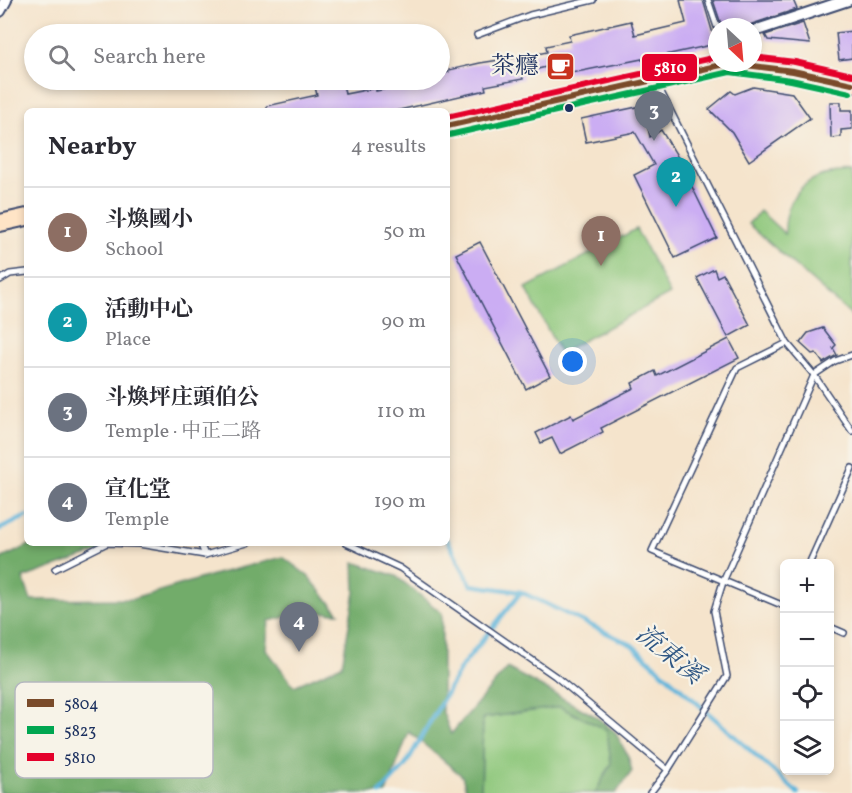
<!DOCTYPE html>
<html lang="en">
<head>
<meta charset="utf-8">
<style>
	body { margin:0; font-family:Vollkorn,"Noto Serif TC",serif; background:#f2f2f3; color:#2b2b33 }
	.controls { position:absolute; right:18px; bottom:18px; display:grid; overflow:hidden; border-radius:9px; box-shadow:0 3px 9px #0003 }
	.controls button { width:54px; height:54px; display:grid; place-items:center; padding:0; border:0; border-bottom:2px solid #e1e1e2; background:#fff; color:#2b2b33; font:30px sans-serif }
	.compass { position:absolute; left:708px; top:18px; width:54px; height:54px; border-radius:50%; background:#fff; box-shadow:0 3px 9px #0003; rotate:154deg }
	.you { position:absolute; left:573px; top:362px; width:21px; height:21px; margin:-15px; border:4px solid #fff; border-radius:50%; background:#1a73e8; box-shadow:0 0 0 9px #1a73e833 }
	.badge { display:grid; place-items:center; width:39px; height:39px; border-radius:50%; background:#db2777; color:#fff; font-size:20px; font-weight:700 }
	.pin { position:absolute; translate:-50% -50px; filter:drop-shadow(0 2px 3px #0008) }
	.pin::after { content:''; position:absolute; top:32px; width:21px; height:18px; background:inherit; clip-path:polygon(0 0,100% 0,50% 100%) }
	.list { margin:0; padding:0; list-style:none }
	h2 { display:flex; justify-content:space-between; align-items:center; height:78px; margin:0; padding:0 24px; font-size:26px }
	h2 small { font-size:20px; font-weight:400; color:#7c7c81 }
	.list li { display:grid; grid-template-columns:39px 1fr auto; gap:18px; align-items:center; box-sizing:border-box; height:90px; padding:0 24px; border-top:2px solid #e1e1e2 }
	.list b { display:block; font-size:22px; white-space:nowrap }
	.list p { margin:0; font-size:20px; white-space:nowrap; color:#7c7c81 }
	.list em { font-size:20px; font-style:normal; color:#7c7c81 }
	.icon { flex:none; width:33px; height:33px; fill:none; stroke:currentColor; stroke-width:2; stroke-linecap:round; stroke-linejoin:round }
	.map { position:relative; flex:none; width:852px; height:793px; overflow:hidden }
	.search { position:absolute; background:#fff; box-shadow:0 3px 9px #0003; left:24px; top:24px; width:426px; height:66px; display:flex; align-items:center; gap:15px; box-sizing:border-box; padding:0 21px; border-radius:33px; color:#7c7c81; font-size:22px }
	.panel { position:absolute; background:#fff; box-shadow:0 3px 9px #0003; left:24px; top:108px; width:426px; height:438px; border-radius:9px }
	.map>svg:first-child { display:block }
	.green { fill:#8ec77b; stroke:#547b6c; stroke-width:1.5 }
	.forest { fill:#72ac6b; stroke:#466e64; stroke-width:1.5 }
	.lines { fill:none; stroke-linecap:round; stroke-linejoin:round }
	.stream { stroke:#5eb5db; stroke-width:4.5 }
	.building { fill:#cbadf3 }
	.lane-casing { stroke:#3c4a6e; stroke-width:8 }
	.street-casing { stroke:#3c4a6e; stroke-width:14 }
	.secondary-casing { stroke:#3c4a6e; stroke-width:20 }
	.lane { stroke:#fff; stroke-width:5 }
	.street { stroke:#fff; stroke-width:10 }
	.secondary { stroke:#ffe4c6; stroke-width:16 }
	.bus-1-casing { stroke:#f7f3e8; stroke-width:10 }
	.bus-2-casing { stroke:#f7f3e8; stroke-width:10 }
	.bus-3-casing { stroke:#f7f3e8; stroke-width:10 }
	.bus-1 { stroke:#7a4b2a; stroke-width:6 }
	.bus-2 { stroke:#00a651; stroke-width:6 }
	.bus-3 { stroke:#e4002b; stroke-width:6 }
	.bus-dot { fill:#1b2f5e; stroke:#f7f3e8; stroke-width:2 }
	.labels { text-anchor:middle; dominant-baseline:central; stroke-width:4.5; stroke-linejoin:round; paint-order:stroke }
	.poi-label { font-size:24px; fill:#1b2f5e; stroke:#f7f3e8; text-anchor:end }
	.water-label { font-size:26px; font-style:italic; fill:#2f5784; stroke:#f7f3e8 }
	.key { fill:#f7f3e8; stroke:#b5b8bf; stroke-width:1.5 }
	.key-label { font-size:16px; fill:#1b2f5e }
	.line-badge { stroke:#f7f3e8; stroke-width:2 }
	.badge-label { font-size:16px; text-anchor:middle; font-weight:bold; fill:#fff }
</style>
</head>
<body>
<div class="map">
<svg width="852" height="793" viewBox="0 0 852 793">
	<rect width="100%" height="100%" fill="#f7f3e8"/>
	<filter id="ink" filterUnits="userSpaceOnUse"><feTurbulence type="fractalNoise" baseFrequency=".0167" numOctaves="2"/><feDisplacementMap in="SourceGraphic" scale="12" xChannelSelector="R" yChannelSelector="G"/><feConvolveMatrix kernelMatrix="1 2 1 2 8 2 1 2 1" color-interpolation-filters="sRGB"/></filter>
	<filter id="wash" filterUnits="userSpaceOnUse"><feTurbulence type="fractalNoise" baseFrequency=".008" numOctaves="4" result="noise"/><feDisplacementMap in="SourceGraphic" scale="24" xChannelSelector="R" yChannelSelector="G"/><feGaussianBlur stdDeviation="1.35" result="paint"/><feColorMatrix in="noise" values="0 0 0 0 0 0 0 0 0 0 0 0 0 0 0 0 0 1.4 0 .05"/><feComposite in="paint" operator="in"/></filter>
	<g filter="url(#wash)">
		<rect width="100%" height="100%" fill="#f5e4cc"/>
		<!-- green -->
		<g class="green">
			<path d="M 852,172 L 852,316 L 748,224 L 760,211 L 785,234 C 784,212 793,189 814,179 C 825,173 840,173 852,172 Z"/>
			<path d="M 636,229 L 670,294 L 560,353 L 526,288 Z"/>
			<path d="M 560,707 L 607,730 L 611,764 L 595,793 L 482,793 L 481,792 L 483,718 Z"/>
		</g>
		<!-- forest -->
		<path class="forest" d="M 34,543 L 122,543 L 23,578 L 31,600 L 133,599 L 216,574 L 283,557 L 308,576 L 339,613 L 305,612 L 269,621 L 266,649 L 294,686 L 342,665 L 355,592 L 354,562 L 396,576 L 442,613 L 442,710 L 451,734 L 507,668 L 595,716 L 615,732 L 628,756 L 632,771 L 616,793 L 595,793 L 611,764 L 607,730 L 560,707 L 483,718 L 481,792 L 482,793 L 467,793 L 462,776 L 409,732 L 386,793 L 0,793 L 0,559 Z"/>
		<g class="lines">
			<!-- stream -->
			<g class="stream">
				<path d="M 0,529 L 27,516"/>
				<path d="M 447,539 L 471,585 L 521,592 L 632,645 L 798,793"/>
				<path d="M 380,793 L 405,766 L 462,666 L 521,592"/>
			</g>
		</g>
		<g id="blocks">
			<!-- building -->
			<g class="building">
				<path d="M 680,0 L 703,0 L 716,44 L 642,60 L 642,59 L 577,72 L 576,71 L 552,76 L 550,66 L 522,73 L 523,79 L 485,86 L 486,90 L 395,111 L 267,111 L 267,106 L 317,95 L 315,87 L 328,85 L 329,87 L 343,84 L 345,94 L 376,88 L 376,91 L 421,82 L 421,80 L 440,80 L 440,75 L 449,72 L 449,70 L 480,63 L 519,57 L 519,58 L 547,52 L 546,46 L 570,41 L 569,35 L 631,21 L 635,35 L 686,23 Z"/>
				<path d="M 713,0 L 793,0 L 797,9 L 752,24 L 747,27 L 722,27 Z"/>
				<path d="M 803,23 L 810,44 L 768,40 L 765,35 Z"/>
				<path d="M 852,31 L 852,58 L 839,60 L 836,33 Z"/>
				<path d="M 753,87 L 792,93 L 810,118 L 749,161 L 732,132 L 709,109 L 731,91 L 735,94 Z"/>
				<path d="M 830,102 L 841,102 L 841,110 L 852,110 L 852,129 L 841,130 L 841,137 L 831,138 Z"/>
				<path d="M 637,107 L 639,116 L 645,114 L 650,137 L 661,130 L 676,154 L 717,238 L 675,258 L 634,175 L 654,165 L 635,132 L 586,142 L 581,119 Z"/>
				<path d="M 480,242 L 550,376 L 526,389 L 456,254 Z"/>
				<path d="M 714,269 L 717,277 L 723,274 L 750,325 L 728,337 L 697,278 Z"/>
				<path d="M 823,328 L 836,345 L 833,348 L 837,355 L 823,363 L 816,353 L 812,354 L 800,343 L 808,333 Z"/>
				<path d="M 729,339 L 739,358 L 601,428 L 603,432 L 560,454 L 552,438 L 541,443 L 536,433 L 571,415 L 573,419 L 634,388 L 632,383 L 655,371 L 657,376 Z"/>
			</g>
		</g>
	</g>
	<g filter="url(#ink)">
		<use href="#blocks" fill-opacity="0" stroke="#3c4a6e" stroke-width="1.5"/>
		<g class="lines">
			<defs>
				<g id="lane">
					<path d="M 708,0 L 717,27"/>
					<path d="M 477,35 L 530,15 L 593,0"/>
					<path d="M 656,82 L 787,343 L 814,375 L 852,431"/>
					<path d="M 0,280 L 10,274 L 27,272"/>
					<path d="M 200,543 L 205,555"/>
					<path d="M 346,543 L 400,568 L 555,676 L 668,770"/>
					<path d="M 809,564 L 852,468"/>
					<path d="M 55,569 L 107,543 L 139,544 L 205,555 L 247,543"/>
					<path d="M 784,606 L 652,551 L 737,368 L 787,343"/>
					<path d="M 830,627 L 844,633"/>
					<path d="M 650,793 L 668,770 L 727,676 L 714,611 L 723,582 L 814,375 L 835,361 L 852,355"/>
				</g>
				<g id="street">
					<path d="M 0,11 L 6,0"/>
					<path d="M 753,32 L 754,31 L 848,0"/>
				</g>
				<g id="secondary">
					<path d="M 447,126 L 730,63 L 793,71 L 852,84"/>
					<path d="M 0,223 L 27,217"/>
				</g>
			</defs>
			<!-- lane casing -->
			<use href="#lane" class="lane-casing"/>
			<!-- street casing -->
			<use href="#street" class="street-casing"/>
			<!-- secondary casing -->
			<use href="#secondary" class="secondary-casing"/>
			<!-- lane -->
			<use href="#lane" class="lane"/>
			<!-- street -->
			<use href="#street" class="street"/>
			<!-- secondary -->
			<use href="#secondary" class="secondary"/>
			<defs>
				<path id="bus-1" d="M 447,126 L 730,63 L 793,71 L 852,84"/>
				<path id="bus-2" d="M 449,135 L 730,72 L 791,80 L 850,93"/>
				<g id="bus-3">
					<path d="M 753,57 L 795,62 L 852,75"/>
					<path d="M 447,117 L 717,57"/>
				</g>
			</defs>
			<!-- bus-1 casing -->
			<use href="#bus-1" class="bus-1-casing"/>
			<!-- bus-2 casing -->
			<use href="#bus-2" class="bus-2-casing"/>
			<!-- bus-3 casing -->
			<use href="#bus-3" class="bus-3-casing"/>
			<!-- bus-1 -->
			<use href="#bus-1" class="bus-1"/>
			<!-- bus-2 -->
			<use href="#bus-2" class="bus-2"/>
			<!-- bus-3 -->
			<use href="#bus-3" class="bus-3"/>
		</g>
	</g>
	<!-- icons -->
	<defs>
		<symbol id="cafe-square" viewBox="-11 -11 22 22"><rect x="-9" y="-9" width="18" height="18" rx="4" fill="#c8321e" stroke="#f7f3e8"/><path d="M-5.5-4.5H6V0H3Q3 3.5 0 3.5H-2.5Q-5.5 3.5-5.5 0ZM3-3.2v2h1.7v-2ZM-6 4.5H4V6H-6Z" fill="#fff"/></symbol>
	</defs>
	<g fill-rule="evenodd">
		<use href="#cafe-square" x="544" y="50" width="33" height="33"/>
	</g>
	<!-- markers -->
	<circle class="bus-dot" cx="569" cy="108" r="5"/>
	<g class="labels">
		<!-- poi labels -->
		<g class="poi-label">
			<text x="539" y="67">茶癮</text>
		</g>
		<!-- water labels -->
		<g class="water-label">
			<text transform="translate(669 655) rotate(39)">流東溪</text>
		</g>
	</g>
	<!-- legend -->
	<rect x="15" y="682" width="198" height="96" rx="9" class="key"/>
	<rect x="27" y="699" width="27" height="8" fill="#7a4b2a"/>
	<rect x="27" y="726" width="27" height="8" fill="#00a651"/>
	<rect x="27" y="753" width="27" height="8" fill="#e4002b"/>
	<g class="key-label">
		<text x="64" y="709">5804</text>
		<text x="64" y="736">5823</text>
		<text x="64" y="763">5810</text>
	</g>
	<rect class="line-badge" x="641" y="53" width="57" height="29" rx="6" fill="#e4002b"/>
	<g class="badge-label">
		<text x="670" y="73">5810</text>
	</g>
</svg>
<div class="controls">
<button>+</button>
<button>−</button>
<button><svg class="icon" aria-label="locate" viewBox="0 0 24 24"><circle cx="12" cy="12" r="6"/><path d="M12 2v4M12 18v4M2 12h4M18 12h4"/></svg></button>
<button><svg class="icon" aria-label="layers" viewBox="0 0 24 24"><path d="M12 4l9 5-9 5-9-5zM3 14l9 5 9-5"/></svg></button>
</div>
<svg class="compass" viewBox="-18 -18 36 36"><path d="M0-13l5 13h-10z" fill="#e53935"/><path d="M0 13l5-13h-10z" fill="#7c7c81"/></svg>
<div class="you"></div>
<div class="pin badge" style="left:601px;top:266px;background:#8d6e63">1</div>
<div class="pin badge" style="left:676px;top:207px;background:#0f9aa8">2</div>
<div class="pin badge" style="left:654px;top:141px;background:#6b7280">3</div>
<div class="pin badge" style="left:299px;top:652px;background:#6b7280">4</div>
<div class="search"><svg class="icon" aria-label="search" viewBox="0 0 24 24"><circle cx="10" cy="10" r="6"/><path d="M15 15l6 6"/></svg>Search here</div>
<section class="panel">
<h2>Nearby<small>4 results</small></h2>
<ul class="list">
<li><span class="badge" style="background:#8d6e63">1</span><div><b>斗煥國小</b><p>School</p></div><em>50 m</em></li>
<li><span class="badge" style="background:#0f9aa8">2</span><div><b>活動中心</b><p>Place</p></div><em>90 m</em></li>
<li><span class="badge" style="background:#6b7280">3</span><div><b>斗煥坪庄頭伯公</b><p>Temple · 中正二路</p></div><em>110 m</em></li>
<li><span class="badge" style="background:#6b7280">4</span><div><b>宣化堂</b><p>Temple</p></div><em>190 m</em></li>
</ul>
</section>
</div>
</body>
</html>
